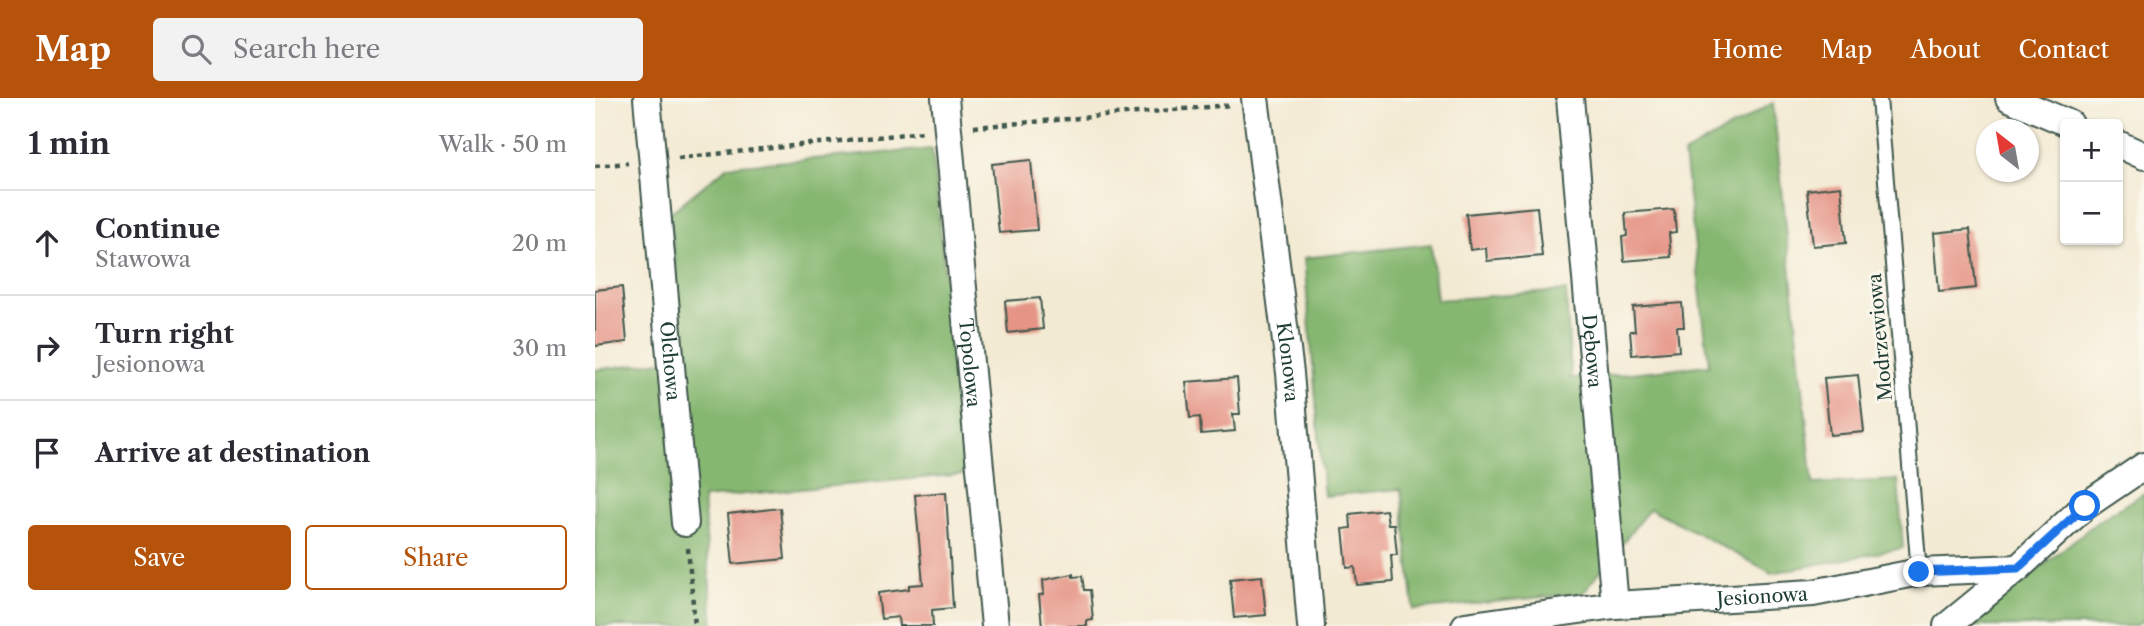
<!DOCTYPE html>
<html lang="en">
<head>
<meta charset="utf-8">
<style>
	body { margin:0; font-family:"Libre Caslon Text",serif; background:#f2f2f3; color:#2b2b33 }
	.controls { position:absolute; right:21px; top:21px; display:grid; overflow:hidden; border-radius:7px; box-shadow:0 2px 5px #0004 }
	.controls button { width:63px; height:63px; display:grid; place-items:center; padding:0; border:0; border-bottom:2px solid #e1e1e2; background:#fff; color:#2b2b33; font:35px sans-serif }
	.compass { position:absolute; left:1381px; top:21px; width:63px; height:63px; border-radius:50%; background:#fff; box-shadow:0 2px 5px #0004; rotate:329deg }
	.stop { position:absolute; width:21px; height:21px; margin:-16px; border:5px solid #1a73e8; border-radius:50%; background:#fff }
	.stop.end { background:#1a73e8; border-color:#fff; box-shadow:0 2px 7px #0008 }
	.list { margin:0; padding:0; list-style:none }
	h2 { display:flex; justify-content:space-between; align-items:center; height:91px; margin:0; padding:0 28px; font-size:30px }
	h2 small { font-size:23px; font-weight:400; color:#7c7c81 }
	.list li { display:grid; grid-template-columns:46px 1fr auto; gap:21px; align-items:center; box-sizing:border-box; height:105px; padding:0 28px; border-top:2px solid #e1e1e2 }
	.list b { display:block; font-size:26px; white-space:nowrap }
	.list p { margin:0; font-size:23px; white-space:nowrap; color:#7c7c81 }
	.list em { font-size:23px; font-style:normal; color:#7c7c81 }
	.actions { display:flex; gap:14px; padding:21px 28px }
	.actions a { flex:1; padding:16px 0; border:2px solid #b45309; border-radius:7px; text-align:center; font-size:24px; color:#b45309 }
	.actions .main { background:#b45309; color:#fff }
	.icon { flex:none; width:38px; height:38px; fill:none; stroke:currentColor; stroke-width:2; stroke-linecap:round; stroke-linejoin:round }
	.map { position:relative; flex:none; width:1549px; height:528px; overflow:hidden }
	header { display:flex; align-items:center; gap:42px; box-sizing:border-box; height:98px; padding:0 35px; background:#b45309; color:#fff }
	header strong { font-size:33px }
	nav { display:flex; gap:38px; margin-inline-start:auto; font-size:24px }
	.search { width:490px; height:63px; background:#f2f2f3; display:flex; align-items:center; gap:18px; box-sizing:border-box; padding:0 24px; border-radius:7px; color:#7c7c81; font-size:26px }
	main { display:flex }
	aside { flex:1; background:#fff }
	.map>svg:first-child { display:block }
	.forest { fill:#86b771; stroke:#527a52; stroke-width:2 }
	.building { fill:#e59486 }
	.lines { fill:none; stroke-linecap:round; stroke-linejoin:round }
	.lane-casing { stroke:#3f574c; stroke-width:18 }
	.street-casing { stroke:#3f574c; stroke-width:30 }
	.path { stroke:#3f574c; stroke-width:4.5; stroke-dasharray:5 5; stroke-linecap:butt }
	.lane { stroke:#fff; stroke-width:14 }
	.street { stroke:#fff; stroke-width:26 }
	.route { stroke:#1a73e8; stroke-width:9 }
	.labels { text-anchor:middle; dominant-baseline:central; stroke-width:6; stroke-linejoin:round; paint-order:stroke }
	.street-label { font-size:19px; fill:#1f3d34; stroke:#fbf7ec }
</style>
</head>
<body>
<header>
<strong>Map</strong>
<div class="search"><svg class="icon" aria-label="search" viewBox="0 0 24 24"><circle cx="10" cy="10" r="6"/><path d="M15 15l6 6"/></svg>Search here</div>
<nav><a>Home</a><a>Map</a><a>About</a><a>Contact</a></nav>
</header>
<main>
<aside>
<h2>1 min<small>Walk · 50 m</small></h2>
<ul class="list">
<li><svg class="icon" aria-label="ahead" viewBox="0 0 24 24"><path d="M12 20V5M6 11l6-6 6 6"/></svg><div><b>Continue</b><p>Stawowa</p></div><em>20 m</em></li>
<li><svg class="icon" aria-label="right" viewBox="0 0 24 24"><path d="M7 20v-9h11M14 6l5 5-5 5"/></svg><div><b>Turn right</b><p>Jesionowa</p></div><em>30 m</em></li>
<li><svg class="icon" aria-label="arrive" viewBox="0 0 24 24"><path d="M6 21V4h12l-3 4 3 4H6"/></svg><div><b>Arrive at destination</b></div></li>
</ul>
<div class="actions"><a class="main">Save</a><a>Share</a></div>
</aside>
<div class="map">
<svg width="1549" height="528" viewBox="0 0 1549 528">
	<rect width="100%" height="100%" fill="#fbf7ec"/>
	<filter id="ink" filterUnits="userSpaceOnUse"><feTurbulence type="fractalNoise" baseFrequency=".0143" numOctaves="2"/><feDisplacementMap in="SourceGraphic" scale="14" xChannelSelector="R" yChannelSelector="G"/><feConvolveMatrix kernelMatrix="1 2 1 2 8 2 1 2 1" color-interpolation-filters="sRGB"/></filter>
	<filter id="wash" filterUnits="userSpaceOnUse"><feTurbulence type="fractalNoise" baseFrequency=".00686" numOctaves="4" result="noise"/><feDisplacementMap in="SourceGraphic" scale="28" xChannelSelector="R" yChannelSelector="G"/><feGaussianBlur stdDeviation="1.57" result="paint"/><feColorMatrix in="noise" values="0 0 0 0 0 0 0 0 0 0 0 0 0 0 0 0 0 1.4 0 .05"/><feComposite in="paint" operator="in"/></filter>
	<g filter="url(#wash)">
		<rect width="100%" height="100%" fill="#f3ead3"/>
		<!-- forest -->
		<g class="forest">
			<path d="M 1178,5 L 1218,386 L 1303,382 L 1308,450 L 1177,475 L 1055,410 L 988,495 L 819,512 L 806,391 L 729,398 L 709,160 L 836,146 L 842,202 L 971,193 L 976,281 L 1114,267 L 1089,56 Z"/>
			<path d="M 337,51 L 370,376 L 108,400 L 118,528 L 0,528 L 0,272 L 90,260 L 75,115 L 133,68 Z"/>
			<path d="M 1549,395 L 1549,523 L 1539,528 L 1372,528 L 1502,424 Z"/>
		</g>
		<g id="blocks">
			<!-- building -->
			<g class="building">
				<path d="M 436,62 L 442,132 L 404,135 L 397,66 Z"/>
				<path d="M 1246,88 L 1251,145 L 1218,148 L 1212,92 Z"/>
				<path d="M 942,109 L 947,158 L 892,163 L 891,150 L 875,152 L 871,116 Z"/>
				<path d="M 1079,111 L 1081,134 L 1074,135 L 1076,159 L 1029,163 L 1027,139 L 1032,138 L 1030,115 Z"/>
				<path d="M 1375,131 L 1381,190 L 1344,194 L 1339,135 Z"/>
				<path d="M 27,189 L 32,244 L 0,248 L 0,192 Z"/>
				<path d="M 445,200 L 448,231 L 413,235 L 410,203 Z"/>
				<path d="M 1087,205 L 1089,229 L 1082,229 L 1084,253 L 1037,257 L 1035,233 L 1040,233 L 1038,209 Z"/>
				<path d="M 1263,277 L 1269,334 L 1235,337 L 1229,280 Z"/>
				<path d="M 642,280 L 645,316 L 638,316 L 640,333 L 606,336 L 605,319 L 595,320 L 591,284 Z"/>
				<path d="M 351,394 L 358,510 L 337,512 L 338,528 L 304,528 L 303,519 L 286,521 L 283,495 L 314,491 L 314,487 L 328,486 L 320,397 Z"/>
				<path d="M 185,410 L 190,461 L 138,466 L 133,416 Z"/>
				<path d="M 791,412 L 793,426 L 799,426 L 802,457 L 796,457 L 798,484 L 762,487 L 760,469 L 752,470 L 748,431 L 756,430 L 755,416 Z"/>
				<path d="M 478,476 L 478,479 L 487,478 L 489,492 L 495,492 L 498,522 L 492,523 L 492,528 L 447,528 L 444,497 L 449,496 L 448,482 Z"/>
				<path d="M 667,478 L 671,517 L 639,520 L 635,481 Z"/>
			</g>
		</g>
	</g>
	<g filter="url(#ink)">
		<use href="#blocks" fill-opacity="0" stroke="#3f574c" stroke-width="2"/>
		<g class="lines">
			<defs>
				<path id="lane" d="M 1284,0 L 1324,474"/>
				<g id="street">
					<path id="s1" d="M 52,0 L 90,425"/>
					<path id="s2" d="M 350,0 L 400,528"/>
					<path id="s3" d="M 660,0 L 695,275 L 716,528"/>
					<path id="s4" d="M 975,0 L 1020,507"/>
					<path d="M 1414,0 L 1475,26"/>
					<path d="M 1523,46 L 1549,58"/>
					<path id="s5" d="M 870,528 L 1020,507 L 1218,495 L 1324,474 L 1423,470"/>
					<path d="M 1352,528 L 1423,470 L 1490,408 L 1549,368"/>
				</g>
			</defs>
			<!-- lane casing -->
			<use href="#lane" class="lane-casing"/>
			<!-- street casing -->
			<use href="#street" class="street-casing"/>
			<!-- path -->
			<g class="path">
				<path d="M 379,29 L 636,7"/>
				<path d="M 83,60 L 329,34"/>
				<path d="M 0,68 L 33,65"/>
				<path d="M 93,450 L 100,528"/>
			</g>
			<!-- lane -->
			<use href="#lane" class="lane"/>
			<!-- street -->
			<use href="#street" class="street"/>
		</g>
	</g>
	<g class="lines" filter="url(#ink)">
		<!-- route -->
		<path class="route" d="M 1324,474 L 1423,470 L 1490,408"/>
	</g>
	<g class="labels">
		<!-- street labels -->
		<g class="street-label">
			<text transform="translate(1285 239) rotate(-95)">Modrzewiowa</text>
			<text stroke="none"><textPath href="#s4" startOffset="254">Dębowa</textPath></text>
			<text stroke="none"><textPath href="#s1" startOffset="264">Olchowa</textPath></text>
			<text stroke="none"><textPath href="#s2" startOffset="266">Topolowa</textPath></text>
			<text stroke="none"><textPath href="#s3" startOffset="266">Klonowa</textPath></text>
			<text stroke="none"><textPath href="#s5" startOffset="299">Jesionowa</textPath></text>
		</g>
	</g>
</svg>
<div class="controls">
<button>+</button>
<button>−</button>
</div>
<svg class="compass" viewBox="-18 -18 36 36"><path d="M0-13l5 13h-10z" fill="#e53935"/><path d="M0 13l5-13h-10z" fill="#7c7c81"/></svg>
<div class="stop" style="left:1490px;top:408px"></div>
<div class="stop end" style="left:1324px;top:474px"></div>
</div>
</main>
</body>
</html>
